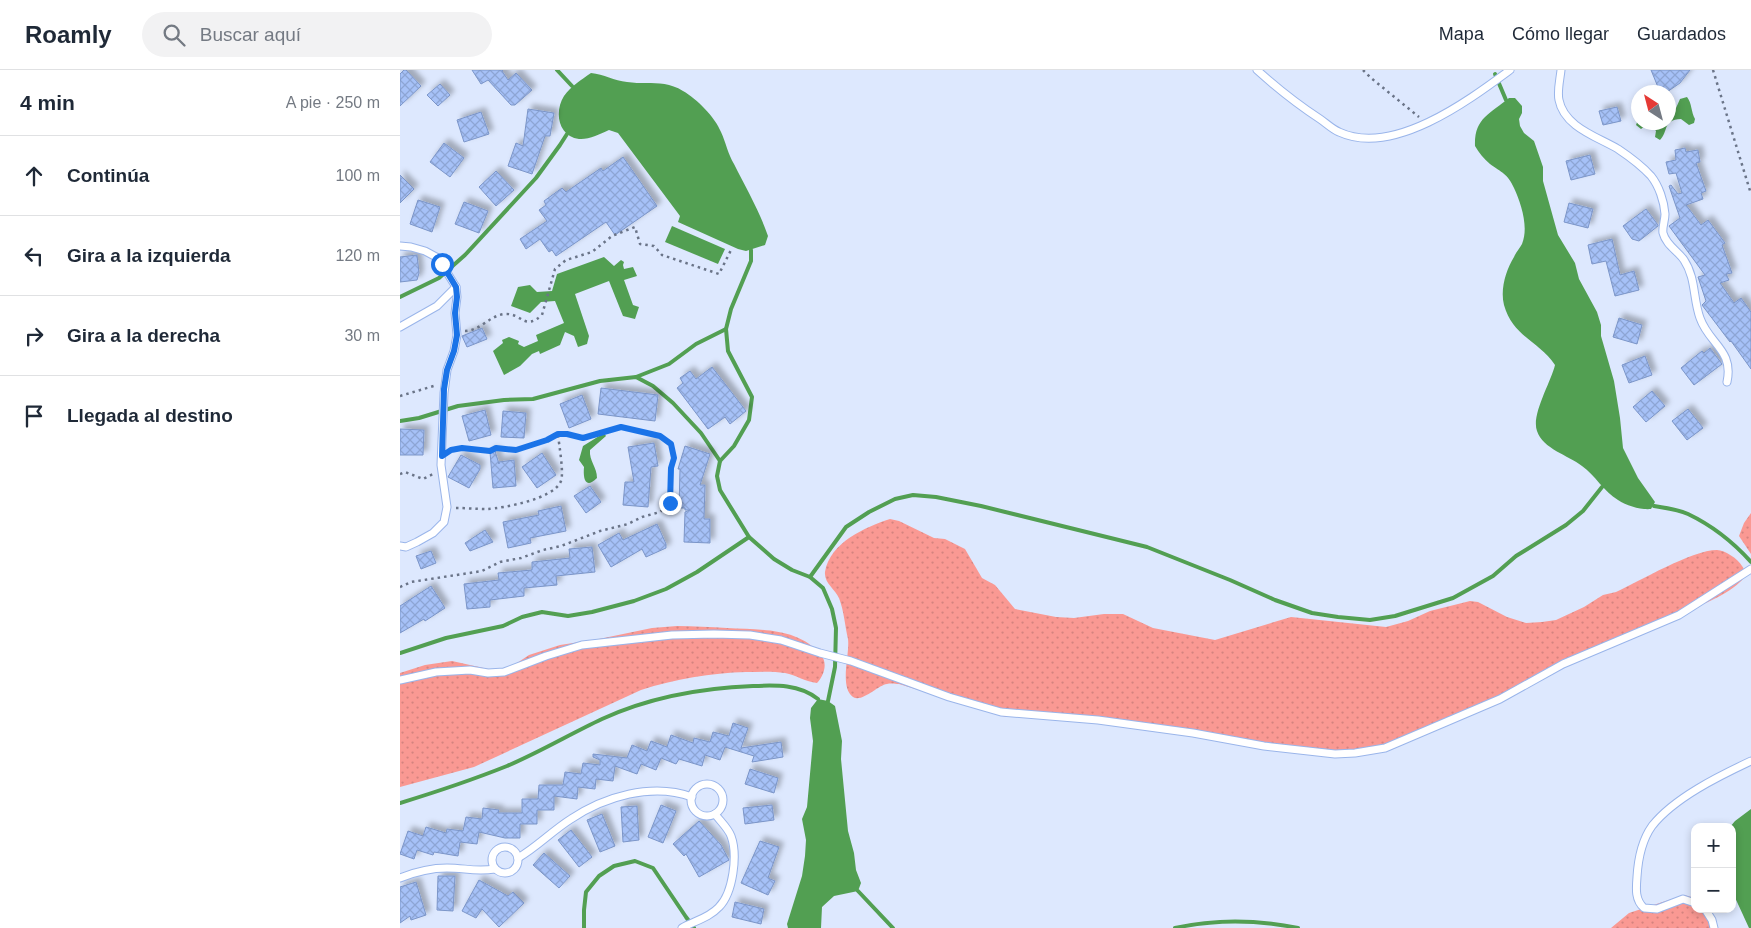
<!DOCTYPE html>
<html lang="es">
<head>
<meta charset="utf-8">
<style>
	body { margin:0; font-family:Helvetica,sans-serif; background:#f2f2f3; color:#1f2937 }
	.controls { position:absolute; right:15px; bottom:15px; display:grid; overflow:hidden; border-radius:10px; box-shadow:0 2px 8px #0003 }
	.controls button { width:45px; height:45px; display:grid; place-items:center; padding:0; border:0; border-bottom:1px solid #e0e1e3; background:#fff; color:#1f2937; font:25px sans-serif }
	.compass { position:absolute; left:1231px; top:15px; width:45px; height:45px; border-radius:50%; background:#fff; box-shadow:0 2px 8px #0003; rotate:324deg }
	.stop { position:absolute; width:15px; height:15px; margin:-11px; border:4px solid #1a73e8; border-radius:50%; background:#fff }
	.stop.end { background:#1a73e8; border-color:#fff; box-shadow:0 1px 5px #0008 }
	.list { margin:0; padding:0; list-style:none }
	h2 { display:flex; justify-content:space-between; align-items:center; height:65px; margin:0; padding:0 20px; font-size:21px }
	h2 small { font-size:16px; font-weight:400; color:#747a83 }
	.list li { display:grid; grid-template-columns:32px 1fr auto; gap:15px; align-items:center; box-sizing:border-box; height:80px; padding:0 20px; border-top:1px solid #e0e1e3 }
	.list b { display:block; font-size:19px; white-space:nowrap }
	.list em { font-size:16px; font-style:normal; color:#747a83 }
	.icon { flex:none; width:28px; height:28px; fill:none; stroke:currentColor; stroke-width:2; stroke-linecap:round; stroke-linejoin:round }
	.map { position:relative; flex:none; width:1351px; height:858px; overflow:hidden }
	header { display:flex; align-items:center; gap:30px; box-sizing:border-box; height:70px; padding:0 25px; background:#fff; border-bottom:1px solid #e0e1e3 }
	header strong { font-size:24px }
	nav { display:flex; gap:28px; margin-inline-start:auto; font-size:18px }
	.search { width:350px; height:45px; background:#f2f2f3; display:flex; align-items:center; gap:12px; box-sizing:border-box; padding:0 18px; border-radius:28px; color:#747a83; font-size:19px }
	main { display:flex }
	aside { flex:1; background:#fff }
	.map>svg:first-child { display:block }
	.grass { fill:url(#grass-dots) }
	.water { fill:#529f52 }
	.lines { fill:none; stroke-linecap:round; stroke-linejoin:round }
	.stream { stroke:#529f52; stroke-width:4 }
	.building { fill:url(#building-cross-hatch); stroke:#7b95c8; filter:url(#shadow) }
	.service-casing { stroke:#9ab5ea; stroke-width:9 }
	.path { stroke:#6a7488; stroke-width:2.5; stroke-dasharray:2.5 4; stroke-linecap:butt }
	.service { stroke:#fff; stroke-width:7 }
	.route { stroke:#1a73e8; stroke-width:6 }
</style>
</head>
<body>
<header>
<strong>Roamly</strong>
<div class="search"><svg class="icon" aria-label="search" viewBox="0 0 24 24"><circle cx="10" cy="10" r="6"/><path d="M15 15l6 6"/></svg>Buscar aquí</div>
<nav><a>Mapa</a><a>Cómo llegar</a><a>Guardados</a></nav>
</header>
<main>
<aside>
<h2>4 min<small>A pie · 250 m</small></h2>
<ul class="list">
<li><svg class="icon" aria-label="ahead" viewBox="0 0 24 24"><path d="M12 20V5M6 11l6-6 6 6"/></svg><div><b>Continúa</b></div><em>100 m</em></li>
<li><svg class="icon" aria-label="left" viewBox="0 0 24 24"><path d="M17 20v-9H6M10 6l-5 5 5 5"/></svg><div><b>Gira a la izquierda</b></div><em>120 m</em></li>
<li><svg class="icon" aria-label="right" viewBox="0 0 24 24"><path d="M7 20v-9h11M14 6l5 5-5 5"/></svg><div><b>Gira a la derecha</b></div><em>30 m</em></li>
<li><svg class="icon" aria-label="arrive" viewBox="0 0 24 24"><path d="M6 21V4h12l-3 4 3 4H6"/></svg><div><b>Llegada al destino</b></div></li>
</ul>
</aside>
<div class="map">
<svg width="1351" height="858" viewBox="0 0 1351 858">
	<defs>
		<pattern id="grass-dots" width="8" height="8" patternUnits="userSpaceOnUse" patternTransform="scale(1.25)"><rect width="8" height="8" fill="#fa9993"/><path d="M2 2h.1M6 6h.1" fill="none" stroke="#d5837f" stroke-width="1.8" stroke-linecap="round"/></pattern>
		<pattern id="building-cross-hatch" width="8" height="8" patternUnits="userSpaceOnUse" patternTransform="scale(1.25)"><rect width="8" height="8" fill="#a6c1f7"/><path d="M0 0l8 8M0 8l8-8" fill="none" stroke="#8da5d4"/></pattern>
		<filter id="shadow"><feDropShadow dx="4.5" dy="-4.5" stdDeviation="2.5" flood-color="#0004"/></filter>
	</defs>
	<rect width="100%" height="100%" fill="#dde8fe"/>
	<!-- grass -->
	<g class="grass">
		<path d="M 1351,443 L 1351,484 L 1339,466 L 1344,453 Z"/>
		<path d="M 490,449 L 499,451 L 534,468 L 545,469 L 565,479 L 582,508 L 595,515 L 615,539 L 656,547 L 674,548 L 704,544 L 723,544 L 753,558 L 815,570 L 891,547 L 986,557 L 1008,551 L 1030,541 L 1070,531 L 1078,532 L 1107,547 L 1126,553 L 1142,552 L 1156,550 L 1184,537 L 1203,525 L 1216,522 C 1240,511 1292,480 1317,480 C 1325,480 1338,489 1342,496 C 1346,501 1345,508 1340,512 C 1323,528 1293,538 1272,547 C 1227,568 1182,587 1138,610 L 963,684 L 632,645 L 606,647 L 499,614 C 496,614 491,613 487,614 C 478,615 462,633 453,627 C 439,617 450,585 448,569 C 445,556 444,541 439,528 C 435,519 424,513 425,502 C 430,472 466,457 490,449 Z"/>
		<path d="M 277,556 C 294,556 310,557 327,558 C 360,560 398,557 421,585 C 428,593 424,606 417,613 C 406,612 396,605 385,603 C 372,601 359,602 346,602 C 311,603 275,609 241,620 L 74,697 L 0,717 L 0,603 L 25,595 L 52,591 L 88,599 L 103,599 L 114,595 L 129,585 L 160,575 L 199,569 L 252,558 Z"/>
		<path d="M 1284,825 L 1295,828 L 1295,839 L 1311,840 L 1318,858 L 1211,858 L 1229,843 Z"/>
	</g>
	<!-- water -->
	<g class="water">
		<path d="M 191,3 C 204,4 214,11 227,12 C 247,15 264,9 283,21 C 297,29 315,47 321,62 C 326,73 328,84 334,94 C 346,118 359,140 368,166 L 365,175 L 346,181 L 338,179 L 278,152 L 280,146 L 218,63 L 209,60 C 200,64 188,70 179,69 C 158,66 154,42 164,26 C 171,16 181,10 191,3 Z"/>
		<path d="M 1287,27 C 1292,33 1291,42 1295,49 L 1294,53 L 1289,55 L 1281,49 C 1262,50 1269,61 1260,70 L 1255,67 L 1256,61 L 1251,55 L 1247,54 L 1241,59 L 1236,55 L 1238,50 L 1238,52 L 1268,52 L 1269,43 L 1276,38 L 1280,29 Z"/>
		<path d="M 1109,28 L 1115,28 L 1122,36 L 1122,43 L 1119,49 L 1120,56 L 1124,63 L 1134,71 L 1143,97 L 1143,111 L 1158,165 L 1175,193 L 1179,209 L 1197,242 L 1201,255 L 1201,266 L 1214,311 L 1220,348 L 1223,378 L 1238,408 L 1255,432 L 1251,439 C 1241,440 1227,436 1218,430 C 1204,422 1195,405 1182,396 C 1168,385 1143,379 1137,361 C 1131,345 1151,312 1155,295 C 1139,271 1113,267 1104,235 C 1100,219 1106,200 1114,187 C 1116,182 1120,178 1122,174 C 1129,157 1121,133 1114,118 C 1108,104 1101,102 1090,94 C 1084,89 1079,83 1075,76 C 1074,48 1090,44 1109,28 Z"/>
		<path d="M 272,156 L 325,179 L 318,194 L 265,172 Z"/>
		<path d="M 204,187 L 214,196 L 221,190 L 224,192 L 223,195 L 224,199 L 233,197 L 237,206 L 224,210 L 233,235 L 239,237 L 235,249 L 223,246 L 209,211 L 175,224 L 189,266 L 187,274 L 178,277 L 174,266 L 165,262 L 160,275 L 140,284 L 139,281 L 132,284 L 120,296 L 104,305 L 93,281 L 103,273 L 102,270 L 109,267 L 119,271 L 118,274 L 124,277 L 138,271 L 136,265 L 164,253 L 155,231 L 141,232 L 130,243 L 111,236 L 118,217 L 130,215 L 137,222 L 152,221 L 157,204 Z"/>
		<path d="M 204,363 L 206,366 L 190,380 C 189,391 197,397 197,408 C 185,420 183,408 184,397 L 179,390 L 183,376 Z"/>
		<path d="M 418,629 L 428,631 L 435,636 L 442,671 L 441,689 L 448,761 L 454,783 L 456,800 L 461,813 L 458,821 L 434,826 L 422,837 L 421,858 L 388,858 L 387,854 L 402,806 L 405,786 L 406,770 L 402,749 L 407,737 L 413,671 L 410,648 L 411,638 Z"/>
		<path d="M 1351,739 L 1351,858 L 1349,858 L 1332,821 L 1332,757 L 1330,757 L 1335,751 Z"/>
	</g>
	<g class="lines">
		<!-- stream -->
		<g class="stream">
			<path d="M 157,0 L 172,16"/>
			<path d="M 1095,4 L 1106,30"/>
			<path d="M 351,180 L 351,191 L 331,239 L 326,259 L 328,281 L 352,327 L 349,350 L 334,376 L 320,391 L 317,406 L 320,420 L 349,467 L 374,489 L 392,500 L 410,507 L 423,518 L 432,539 L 436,558 L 435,597 L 428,631"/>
			<path d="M 0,227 L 39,208 L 65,185 L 136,108 L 160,75 L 167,64"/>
			<path d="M 236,307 L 269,294 L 296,274 L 326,259"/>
			<path d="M 0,351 L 19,348 L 58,336 L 104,330 L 133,329 L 200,311 L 236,307 L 253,316 L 273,333 L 301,363 L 320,391"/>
			<path d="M 1254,436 C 1265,438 1277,439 1288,444 C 1311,455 1334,473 1351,492"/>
			<path d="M 410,507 L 446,457 L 469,442 L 495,429 L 513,425 L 536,427 L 581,436 L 747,477 L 830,510 L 875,530 L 912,543 L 938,547 L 970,550 L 995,546 L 1053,528 L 1093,506 L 1116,486 L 1166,455 L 1183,441 L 1202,417"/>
			<path d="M 0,583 L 46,568 L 103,556 L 122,547 L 142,542 L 168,546 L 192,542 L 234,531 L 266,519 L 297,502 L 349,467"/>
			<path d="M 0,733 C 36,722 72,710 107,696 C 140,682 170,664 202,649 C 250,627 301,618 353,616 C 376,615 399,614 418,629"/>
			<path d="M 458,821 L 493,858"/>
			<path d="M 184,858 L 184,840 L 186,822 L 199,806 L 214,796 L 235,791 L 253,798 L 286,847 L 294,858"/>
			<path d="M 775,858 C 815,849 859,850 898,858"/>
		</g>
	</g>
	<!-- building -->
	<g class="building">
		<path d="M 4,0 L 6,0 L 21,16 L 0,36 L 0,4 Z"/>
		<path d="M 72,0 L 103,0 L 102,1 L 108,10 L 116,3 L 132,20 L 115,35 L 111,35 L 88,10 L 81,14 Z"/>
		<path d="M 1251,0 L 1290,0 L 1280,13 L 1267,22 L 1260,22 Z"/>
		<path d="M 40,14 L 50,25 L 38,36 L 27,25 Z"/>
		<path d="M 1217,37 L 1221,51 L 1203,55 L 1199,41 Z"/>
		<path d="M 128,39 L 154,43 L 150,66 L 145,66 L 132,104 L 108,96 L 116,73 L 123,76 Z"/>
		<path d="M 81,42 L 89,64 L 64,72 L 57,50 Z"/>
		<path d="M 44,73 L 64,88 L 50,107 L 30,92 Z"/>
		<path d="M 1285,78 L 1286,82 L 1298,80 L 1300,92 L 1296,93 L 1306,121 L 1301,123 L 1303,129 L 1286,135 L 1301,155 L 1308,150 L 1325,173 L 1322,175 L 1332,203 L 1326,204 L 1329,210 L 1320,213 L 1334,233 L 1341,228 L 1351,242 L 1351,299 L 1331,271 L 1330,272 L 1302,235 L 1306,231 L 1298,207 L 1305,205 L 1269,156 L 1280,148 L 1269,116 L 1271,115 L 1278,124 L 1282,123 L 1276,103 L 1269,104 L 1266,92 L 1276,90 L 1275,80 Z"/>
		<path d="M 1190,85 L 1195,104 L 1171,110 L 1166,91 Z"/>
		<path d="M 223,87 L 257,136 L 215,165 L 206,152 L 156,186 L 152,180 L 149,182 L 140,169 L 126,179 L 120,169 L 147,151 L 139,140 L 146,135 L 144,131 L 162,118 L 166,122 L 201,98 L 203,101 Z"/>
		<path d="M 96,101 L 114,120 L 96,136 L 79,117 Z"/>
		<path d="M 0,105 L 14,119 L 0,133 Z"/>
		<path d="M 18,130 L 40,137 L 32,162 L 10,154 Z"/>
		<path d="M 64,132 L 88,141 L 79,163 L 55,154 Z"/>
		<path d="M 1169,133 L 1193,139 L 1188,158 L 1164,152 Z"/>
		<path d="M 1246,139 L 1258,155 L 1258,156 L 1239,171 L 1232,169 L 1223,156 Z"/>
		<path d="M 1212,169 L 1220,205 L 1234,201 L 1239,220 L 1215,226 L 1206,191 L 1192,194 L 1188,175 Z"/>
		<path d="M 17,185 L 19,203 L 17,210 L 0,212 L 0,187 Z"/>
		<path d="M 1219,248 L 1242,255 L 1237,274 L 1213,267 Z"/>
		<path d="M 82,258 L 87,269 L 67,277 L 62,266 Z"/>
		<path d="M 1310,278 L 1322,294 L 1294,315 L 1281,298 L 1302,281 L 1304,283 Z"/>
		<path d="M 1245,286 L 1252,305 L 1229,313 L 1222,295 Z"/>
		<path d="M 312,297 L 346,341 L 330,354 L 325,347 L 308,359 L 277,318 L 283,313 L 280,308 L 290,301 L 296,309 Z"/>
		<path d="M 201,318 L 258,325 L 255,351 L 198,344 Z"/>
		<path d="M 1252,321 L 1265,336 L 1246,352 L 1233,337 Z"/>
		<path d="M 182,325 L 191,349 L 169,358 L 160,334 Z"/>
		<path d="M 1288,339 L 1303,358 L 1287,370 L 1272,351 Z"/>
		<path d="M 85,340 L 91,365 L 69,371 L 62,346 Z"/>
		<path d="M 103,341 L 126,343 L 124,368 L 101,367 Z"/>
		<path d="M 0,359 L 24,360 L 23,385 L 0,385 Z"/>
		<path d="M 254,373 L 258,396 L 251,397 L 248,437 L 223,435 L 225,412 L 234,412 L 228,377 Z"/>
		<path d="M 285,376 L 310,384 L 300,415 L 305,415 L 304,449 L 310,449 L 310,473 L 284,472 L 285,442 L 290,440 L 285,440 L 285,438 L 279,438 L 280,399 L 278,399 Z"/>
		<path d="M 95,381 L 99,394 L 99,392 L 114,390 L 116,416 L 93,418 L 90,382 Z"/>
		<path d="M 142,383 L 156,405 L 137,418 L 122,397 Z"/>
		<path d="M 61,385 L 80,395 L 80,399 L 69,418 L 48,407 Z"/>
		<path d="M 190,416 L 201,432 L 186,443 L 174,426 Z"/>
		<path d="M 161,436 L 166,461 L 130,468 L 131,473 L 108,478 L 103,452 L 139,445 L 138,441 Z"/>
		<path d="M 257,454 L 266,474 L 266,478 L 246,487 L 242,479 L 211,497 L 198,475 L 219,463 L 223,470 Z"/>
		<path d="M 85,460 L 93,472 L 70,481 L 65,473 Z"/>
		<path d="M 192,477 L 195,502 L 156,506 L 157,515 L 124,518 L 124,526 L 90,530 L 90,537 L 67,539 L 64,514 L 99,510 L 98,503 L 132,500 L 132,492 L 170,488 L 169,479 Z"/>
		<path d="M 31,481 L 36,493 L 21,499 L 16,486 Z"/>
		<path d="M 31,516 L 45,538 L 25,551 L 24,549 L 0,563 L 0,536 Z"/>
		<path d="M 333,653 L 348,658 L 341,678 L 381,672 L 383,687 L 352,692 L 354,686 L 325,677 L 320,690 L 305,685 L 302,696 L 279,689 L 276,694 L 261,688 L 256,700 L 241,694 L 237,704 L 215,696 L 213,711 L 196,709 L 195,719 L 178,717 L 177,729 L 154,726 L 154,740 L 137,740 L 137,754 L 120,754 L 120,768 L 105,768 L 79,762 L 77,774 L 60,772 L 58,786 L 34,782 L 33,785 L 17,780 L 14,789 L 0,784 L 8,761 L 23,766 L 26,757 L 46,763 L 47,759 L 63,761 L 66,747 L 82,749 L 83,738 L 99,740 L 98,743 L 122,743 L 122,729 L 138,729 L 139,715 L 163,715 L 165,702 L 181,704 L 183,693 L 200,695 L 200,690 L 193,687 L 193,684 L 227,688 L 232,675 L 247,681 L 251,671 L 267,677 L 271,665 L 293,673 L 294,668 L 310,672 L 313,662 L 329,666 Z"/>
		<path d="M 350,699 L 378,708 L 374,723 L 345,714 Z"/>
		<path d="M 261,735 L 276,741 L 263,773 L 248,767 Z"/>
		<path d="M 372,735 L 374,750 L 345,754 L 343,738 Z"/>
		<path d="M 237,736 L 239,770 L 223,772 L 221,737 Z"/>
		<path d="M 202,744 L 215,776 L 200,782 L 187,750 Z"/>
		<path d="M 299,751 L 321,775 L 329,790 L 299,807 L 286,784 L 284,786 L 273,774 Z"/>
		<path d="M 171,760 L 192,787 L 179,797 L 158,770 Z"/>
		<path d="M 360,771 L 379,777 L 368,808 L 375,811 L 368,825 L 341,813 Z"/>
		<path d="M 144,783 L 170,806 L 159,818 L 133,795 Z"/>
		<path d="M 38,806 L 55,806 L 53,841 L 37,840 Z"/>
		<path d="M 79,810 L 108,826 L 113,822 L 124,833 L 99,857 L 82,839 L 76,848 L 62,841 Z"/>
		<path d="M 16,812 L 26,845 L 11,850 L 10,846 L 0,853 L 0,817 Z"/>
		<path d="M 335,832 L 364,839 L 361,854 L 332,847 Z"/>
	</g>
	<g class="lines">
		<defs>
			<g id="service">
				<path d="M 857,0 C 877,18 897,34 920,49 C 926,53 932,59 939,62 C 993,87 1068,31 1110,0"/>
				<path d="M 1161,0 C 1160,10 1157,21 1159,30 C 1164,57 1198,67 1218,79 C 1230,87 1241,95 1251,106 C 1259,116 1264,131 1265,144 C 1265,151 1262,157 1263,163 C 1266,175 1278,181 1284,190 C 1296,208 1293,229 1300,248 C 1309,274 1334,280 1327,312"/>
				<path d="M 0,176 L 11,177 L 25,181 L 38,188 L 56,217 L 57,227 L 55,243 L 57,265 L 54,281 L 47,300 L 44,323 L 41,395 L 47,437 L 44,452 L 33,463 L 17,472 L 6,477 L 0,476"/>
				<path d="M 0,257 L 37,236 L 56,217"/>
				<path d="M 0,610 L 36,602 L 70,600 L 88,603 L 104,602 L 146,586 L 182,575 L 272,565 L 314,564 L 350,565 L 381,570 L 420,583 L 451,591 L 549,627 L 601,642 L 698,650 L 793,663 L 864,676 L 935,684 L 955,683 L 985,678 L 1100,629 L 1163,594 L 1279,545 L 1351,499"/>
				<circle cx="307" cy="730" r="16"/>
				<circle cx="105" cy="790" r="13"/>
				<path d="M 118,788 C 137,777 152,761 171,749 C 204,727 252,712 292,727"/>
				<path d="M 0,808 C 15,802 30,798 47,798 C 65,798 75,802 95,799"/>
				<path d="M 1295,833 L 1283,829 L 1257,839 L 1244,838 C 1235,830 1236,819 1237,807 C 1238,790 1242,770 1252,756 C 1274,728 1319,706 1351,691"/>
				<path d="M 1305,839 L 1312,850 L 1314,858"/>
				<path d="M 282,858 C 294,851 309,848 319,837 C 333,823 338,785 331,766 C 328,758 320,751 315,744"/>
			</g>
		</defs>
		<!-- service casing -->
		<use href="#service" class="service-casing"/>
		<!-- path -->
		<g class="path">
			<path d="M 963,0 L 971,8 L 1019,47"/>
			<path d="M 1313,0 L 1351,124"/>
			<path d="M 65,261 C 80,261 90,245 105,244 C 122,243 124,261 142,245 L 155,199 L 166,190 L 192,182 L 212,166 L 235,157 L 240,174 L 254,176 L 262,185 L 319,204 L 331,180"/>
			<path d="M 0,326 L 37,315"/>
			<path d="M 0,404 L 5,402 L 23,409 L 33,404"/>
			<path d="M 56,438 C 66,438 76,439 87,439 C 104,438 154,429 161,411 C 164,403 159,374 158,365"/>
			<path d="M 0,517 L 11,512 L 82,501 L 100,492 L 121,488 L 143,480 L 161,476 L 200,461 L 228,454 L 242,447 L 260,442 L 270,433 L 271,399 L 274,388 L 271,374 L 260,366 L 221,357 L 183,368 L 167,363 L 158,365 L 147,370 L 116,380 L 96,378 L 90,381 L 62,378 L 52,380"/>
		</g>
		<!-- service -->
		<use href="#service" class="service"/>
	</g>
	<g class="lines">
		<!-- route -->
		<path class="route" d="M 42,194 L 56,217 L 57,227 L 55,243 L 57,265 L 54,281 L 47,300 L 44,319 L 42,386 L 51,380 L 62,378 L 90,381 L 96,378 L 116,380 L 147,370 L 158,364 L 167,364 L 183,368 L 221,357 L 260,366 L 271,374 L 274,388 L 271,398 L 270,433"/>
	</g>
</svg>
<div class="controls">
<button>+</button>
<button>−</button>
</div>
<svg class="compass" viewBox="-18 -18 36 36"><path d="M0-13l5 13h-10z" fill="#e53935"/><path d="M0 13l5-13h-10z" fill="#747a83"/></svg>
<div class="stop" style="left:42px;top:194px"></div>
<div class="stop end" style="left:270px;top:433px"></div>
</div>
</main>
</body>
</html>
